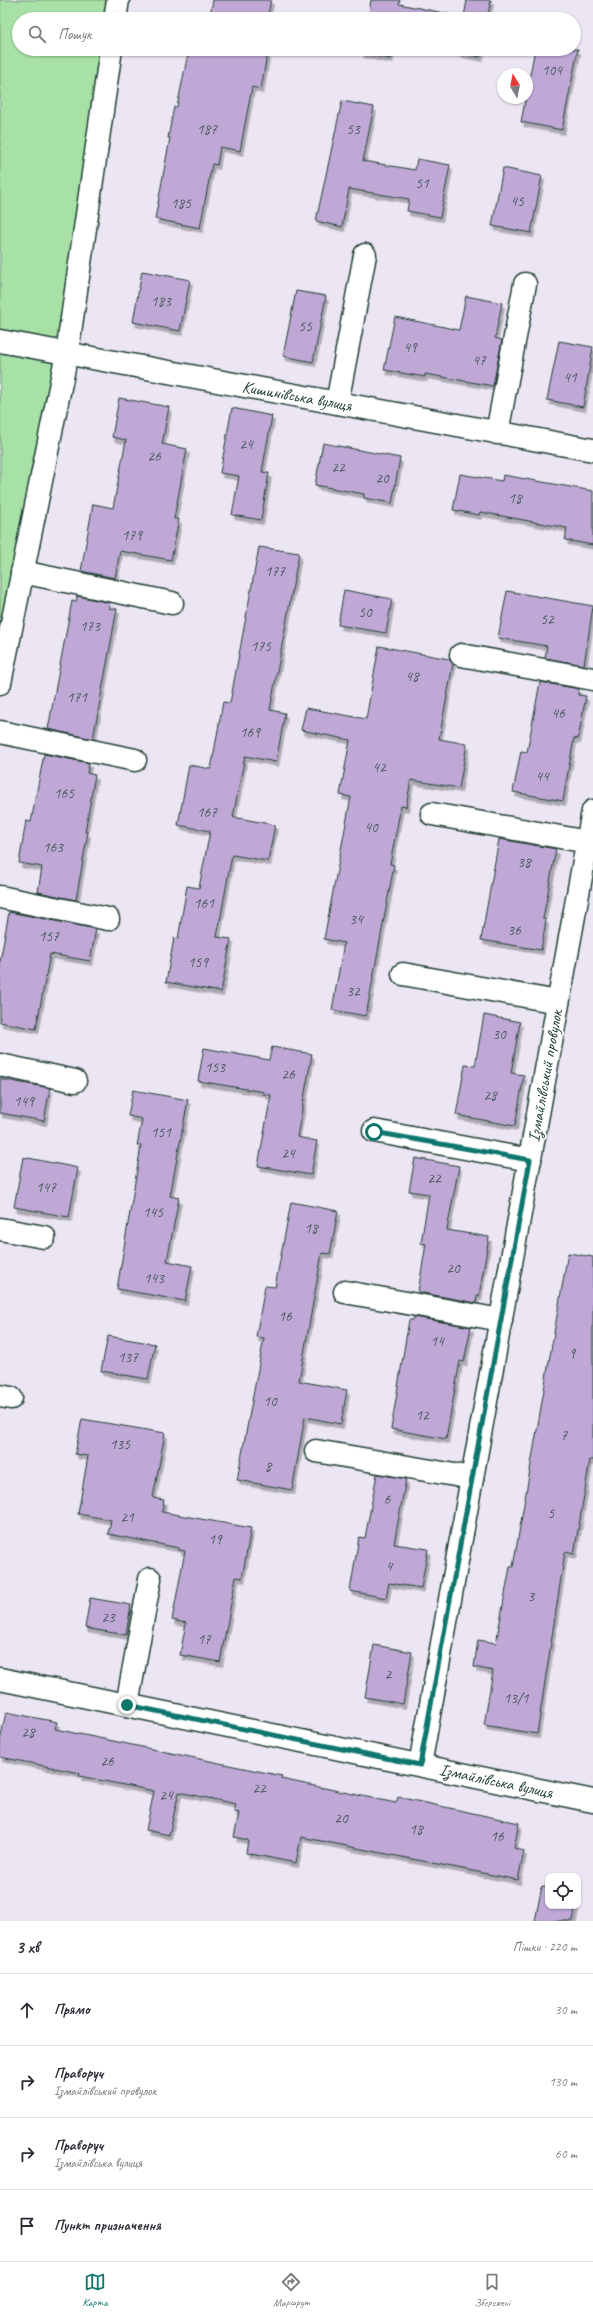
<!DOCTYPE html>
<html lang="uk">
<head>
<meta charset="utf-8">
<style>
	body { margin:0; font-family:Caveat,sans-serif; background:#f2f2f3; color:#2b2b33 }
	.controls { position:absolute; right:12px; bottom:12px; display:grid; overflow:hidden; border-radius:8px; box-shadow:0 1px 3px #0004 }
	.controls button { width:36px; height:36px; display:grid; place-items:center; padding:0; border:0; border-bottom:1px solid #e1e1e2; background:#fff; color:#2b2b33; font:20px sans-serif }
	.compass { position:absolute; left:497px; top:68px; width:36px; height:36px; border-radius:50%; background:#fff; box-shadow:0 1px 3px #0004; rotate:350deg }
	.stop { position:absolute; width:12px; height:12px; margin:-9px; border:3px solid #0f766e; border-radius:50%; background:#fff }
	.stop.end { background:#0f766e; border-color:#fff; box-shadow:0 1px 4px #0008 }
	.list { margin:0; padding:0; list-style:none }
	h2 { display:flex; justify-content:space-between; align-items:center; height:52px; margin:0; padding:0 16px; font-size:17px }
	h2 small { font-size:13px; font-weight:400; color:#7c7c81 }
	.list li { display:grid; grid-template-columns:26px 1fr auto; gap:12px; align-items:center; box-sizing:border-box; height:72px; padding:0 16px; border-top:1px solid #e1e1e2 }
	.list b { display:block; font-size:15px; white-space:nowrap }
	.list p { margin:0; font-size:13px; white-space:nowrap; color:#7c7c81 }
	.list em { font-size:13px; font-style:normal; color:#7c7c81 }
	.icon { flex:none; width:22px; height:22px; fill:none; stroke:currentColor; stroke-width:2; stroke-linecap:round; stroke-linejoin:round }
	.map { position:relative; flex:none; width:593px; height:1921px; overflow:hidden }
	.search { position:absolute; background:#fff; box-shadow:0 1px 3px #0004; left:12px; right:12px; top:12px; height:44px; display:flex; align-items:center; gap:10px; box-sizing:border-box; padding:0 14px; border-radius:22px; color:#7c7c81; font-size:15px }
	.sheet { height:340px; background:#fff }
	nav { display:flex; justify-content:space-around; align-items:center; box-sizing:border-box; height:56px; border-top:1px solid #e1e1e2; background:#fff; font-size:11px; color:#7c7c81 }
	nav a { display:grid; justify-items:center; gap:2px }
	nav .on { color:#0f766e }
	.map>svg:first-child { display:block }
	.green { fill:#a7e1a6; stroke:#638f6d }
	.building { fill:#bfa8d6; stroke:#1f3d34; filter:url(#shadow) }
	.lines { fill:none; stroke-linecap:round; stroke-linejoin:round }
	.minor-casing { stroke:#1f3d34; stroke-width:25 }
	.minor { stroke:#fff; stroke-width:22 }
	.route { stroke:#0f766e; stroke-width:5 }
	.labels { text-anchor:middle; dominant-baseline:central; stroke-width:3.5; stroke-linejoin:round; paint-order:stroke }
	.number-label { font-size:15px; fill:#47585c }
	.street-label { font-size:17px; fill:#1f3d34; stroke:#fff }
</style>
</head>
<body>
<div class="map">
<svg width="593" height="1921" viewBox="0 0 593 1921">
	<defs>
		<filter id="shadow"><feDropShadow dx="2.5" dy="4.5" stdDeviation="0" flood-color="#0004"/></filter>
	</defs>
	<rect width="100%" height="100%" fill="#ece5f3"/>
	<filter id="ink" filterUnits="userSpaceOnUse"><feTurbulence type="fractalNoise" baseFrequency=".025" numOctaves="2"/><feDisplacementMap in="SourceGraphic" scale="8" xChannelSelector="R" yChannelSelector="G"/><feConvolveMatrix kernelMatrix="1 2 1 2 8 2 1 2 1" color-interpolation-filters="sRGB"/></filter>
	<g filter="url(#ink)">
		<!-- green -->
		<path class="green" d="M 0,0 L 108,0 L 105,19 L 19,19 L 19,49 L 101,49 L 57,351 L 0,633 Z"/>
		<!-- building -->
		<g class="building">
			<path d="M 213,0 L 271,0 L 267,19 L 209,19 Z"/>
			<path d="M 371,0 L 400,0 L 399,4 L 464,17 L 467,0 L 491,0 L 487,19 L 368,19 Z"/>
			<path d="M 189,49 L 268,49 L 261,89 L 252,87 L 240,151 L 220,147 L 217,165 L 212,164 L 200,228 L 155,219 L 170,138 L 168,138 L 174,107 L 177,107 Z"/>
			<path d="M 362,49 L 392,49 L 390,59 L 361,53 Z"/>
			<path d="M 441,49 L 482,49 L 480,57 Z"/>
			<path d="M 535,49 L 578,49 L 562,130 L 521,122 Z"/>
			<path d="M 342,101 L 374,107 L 363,161 L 415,170 L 417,159 L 450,165 L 440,217 L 407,211 L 409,199 L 349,189 L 342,227 L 316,221 Z"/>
			<path d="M 503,168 L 542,176 L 531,233 L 492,226 Z"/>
			<path d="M 142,271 L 190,280 L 180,331 L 133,322 Z"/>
			<path d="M 296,291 L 326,296 L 313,362 L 283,356 Z"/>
			<path d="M 466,296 L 502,303 L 495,338 L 502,340 L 493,386 L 425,374 L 425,377 L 384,370 L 395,317 L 459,330 Z"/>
			<path d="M 559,341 L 593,347 L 583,407 L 547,400 Z"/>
			<path d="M 119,398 L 169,407 L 162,444 L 187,449 L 174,519 L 179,519 L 171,560 L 120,551 L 115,578 L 81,571 L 93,504 L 113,508 L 126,440 L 112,437 Z"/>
			<path d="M 232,408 L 272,416 L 262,472 L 269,473 L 261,520 L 232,515 L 239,476 L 220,473 Z"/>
			<path d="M 323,443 L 400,458 L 392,503 L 364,498 L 364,494 L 315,485 Z"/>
			<path d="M 460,474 L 502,481 L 503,475 L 593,491 L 593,545 L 565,540 L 567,528 L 480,512 L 479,515 L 453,510 Z"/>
			<path d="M 259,547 L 299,553 L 270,710 L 285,713 L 276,762 L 245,756 L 233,817 L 275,825 L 268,861 L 232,855 L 217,937 L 231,939 L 221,992 L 166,982 L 174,938 L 178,939 L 187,886 L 199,888 L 210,831 L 178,825 L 189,765 L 211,769 L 223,702 L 230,703 Z"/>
			<path d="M 344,590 L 392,599 L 386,633 L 338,625 Z"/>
			<path d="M 507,591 L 593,606 L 584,665 L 545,658 L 547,646 L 498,638 Z"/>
			<path d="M 77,596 L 110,603 L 109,608 L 117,609 L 93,739 L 48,729 L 72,601 L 76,602 Z"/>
			<path d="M 379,646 L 449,659 L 453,664 L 439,739 L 467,744 L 459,788 L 411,780 L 406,807 L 401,806 L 390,864 L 394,865 L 366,1016 L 332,1010 L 344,943 L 324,939 L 351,797 L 340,795 L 350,740 L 301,730 L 306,708 L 366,719 Z"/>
			<path d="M 540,682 L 579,689 L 578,695 L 586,696 L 578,739 L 574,738 L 563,801 L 513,792 L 521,751 L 527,752 Z"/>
			<path d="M 44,754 L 89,763 L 87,773 L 95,775 L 85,832 L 88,832 L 76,900 L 38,892 L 42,867 L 19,863 L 26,821 L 31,822 Z"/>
			<path d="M 499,839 L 556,849 L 543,919 L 546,920 L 541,950 L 481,940 Z"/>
			<path d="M 9,912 L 96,929 L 90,961 L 50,954 L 36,1029 L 0,1022 L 0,962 Z"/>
			<path d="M 484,1015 L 520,1022 L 511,1073 L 524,1075 L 515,1126 L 456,1115 L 465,1065 L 475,1066 Z"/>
			<path d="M 272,1047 L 312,1054 L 297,1137 L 317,1141 L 311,1175 L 258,1166 L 271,1095 L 263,1094 L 264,1092 L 198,1081 L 204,1048 L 269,1060 Z"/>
			<path d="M 0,1079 L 50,1088 L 44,1121 L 0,1113 Z"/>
			<path d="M 133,1090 L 188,1100 L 170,1196 L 179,1198 L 167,1261 L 192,1266 L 185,1301 L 117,1289 L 141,1146 L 137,1146 L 142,1119 L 128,1116 Z"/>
			<path d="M 23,1157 L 78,1168 L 69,1217 L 14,1207 Z"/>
			<path d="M 415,1158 L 459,1166 L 447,1230 L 489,1237 L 479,1296 L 477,1295 L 476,1303 L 418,1292 L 426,1244 L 421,1243 L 429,1194 L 409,1191 Z"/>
			<path d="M 291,1202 L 338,1211 L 330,1254 L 322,1253 L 299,1381 L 347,1390 L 341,1424 L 305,1417 L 292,1490 L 237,1480 L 264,1338 L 256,1337 L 265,1286 L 275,1287 Z"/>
			<path d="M 568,1253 L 593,1257 L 593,1460 L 590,1460 L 574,1554 L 565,1552 L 537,1734 L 484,1725 L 493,1671 L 474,1667 L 478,1640 L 496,1643 L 510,1567 L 513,1567 Z"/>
			<path d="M 414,1317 L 471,1327 L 464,1362 L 460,1361 L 446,1439 L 391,1429 L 409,1320 L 413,1320 Z"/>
			<path d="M 108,1336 L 155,1344 L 148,1379 L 101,1371 Z"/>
			<path d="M 82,1419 L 165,1433 L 153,1498 L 164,1500 L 162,1512 L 251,1528 L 242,1578 L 236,1577 L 220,1662 L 180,1655 L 186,1623 L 172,1620 L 185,1551 L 179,1550 L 179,1548 L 108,1534 L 111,1520 L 78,1514 L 88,1456 L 75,1454 Z"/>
			<path d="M 377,1474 L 406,1479 L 394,1544 L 428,1549 L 421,1588 L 389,1583 L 386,1598 L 350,1591 L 359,1537 L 365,1538 Z"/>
			<path d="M 90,1598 L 131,1605 L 126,1635 L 85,1628 Z"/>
			<path d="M 374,1645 L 412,1652 L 403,1704 L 365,1697 Z"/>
			<path d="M 6,1712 L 57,1722 L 55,1729 L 282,1776 L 281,1779 L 396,1803 L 398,1797 L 519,1823 L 514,1848 L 524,1851 L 518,1880 L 301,1837 L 296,1863 L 246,1853 L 248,1840 L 234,1837 L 239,1813 L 234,1812 L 236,1804 L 179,1792 L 169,1835 L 146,1830 L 154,1791 L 79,1776 L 80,1773 L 0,1757 L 0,1741 Z"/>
			<path d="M 542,1886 L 548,1888 L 548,1906 L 576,1906 L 573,1921 L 535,1921 Z"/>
		</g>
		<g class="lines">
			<defs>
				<g id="minor">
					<path d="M 115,19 L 118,0"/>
					<path d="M 0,341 L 593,450"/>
					<path d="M 337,403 L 365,255"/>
					<path d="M 497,433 L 525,284"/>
					<path d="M 22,572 L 172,603"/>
					<path d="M 461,655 L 593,679"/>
					<path d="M 0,683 L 67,353 L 111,49"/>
					<path d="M 0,732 L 135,760"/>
					<path d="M 432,814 L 588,842"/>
					<path d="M 0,897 L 108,919"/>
					<path d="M 403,974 L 558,1002"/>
					<path d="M 0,1065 L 75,1081"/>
					<path d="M 374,1131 L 530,1160"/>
					<path d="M 0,1229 L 44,1237"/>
					<path d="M 345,1292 L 501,1320"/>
					<path d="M 0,1396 L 11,1398"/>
					<path d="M 316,1451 L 472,1478"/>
					<path d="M 0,1679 L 593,1801"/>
					<path d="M 127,1705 L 150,1579"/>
					<path d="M 420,1765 L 593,811"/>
				</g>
			</defs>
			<!-- minor casing -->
			<use href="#minor" class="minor-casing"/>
			<!-- minor -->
			<use href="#minor" class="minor"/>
		</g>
	</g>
	<g class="lines" filter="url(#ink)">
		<!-- route -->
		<path class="route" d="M 127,1705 L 420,1765 L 530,1160 L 374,1132"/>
	</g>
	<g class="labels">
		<!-- number labels -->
		<g class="number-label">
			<text x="552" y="70">104</text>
			<text x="207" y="129">187</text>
			<text x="353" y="129">53</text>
			<text x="422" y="183">51</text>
			<text x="517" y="201">45</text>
			<text x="181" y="203">185</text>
			<text x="161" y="301">183</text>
			<text x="305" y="326">55</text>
			<text x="410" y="347">49</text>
			<text x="479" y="360">47</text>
			<text x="570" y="377">41</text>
			<text x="246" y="444">24</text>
			<text x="154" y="456">26</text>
			<text x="338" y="467">22</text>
			<text x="382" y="478">20</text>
			<text x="515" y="498">18</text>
			<text x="132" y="535">179</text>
			<text x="275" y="571">177</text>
			<text x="365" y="612">50</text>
			<text x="547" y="619">52</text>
			<text x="90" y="626">173</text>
			<text x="261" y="646">175</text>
			<text x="412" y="676">48</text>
			<text x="77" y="697">171</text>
			<text x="558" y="713">46</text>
			<text x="250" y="732">169</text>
			<text x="379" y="767">42</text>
			<text x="542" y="776">44</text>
			<text x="64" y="793">165</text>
			<text x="207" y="812">167</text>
			<text x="371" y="827">40</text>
			<text x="53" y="847">163</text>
			<text x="524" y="862">38</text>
			<text x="204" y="903">161</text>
			<text x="356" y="919">34</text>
			<text x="514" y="930">36</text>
			<text x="49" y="936">157</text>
			<text x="198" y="962">159</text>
			<text x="353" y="991">32</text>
			<text x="499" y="1034">30</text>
			<text x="215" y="1067">153</text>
			<text x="288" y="1074">26</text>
			<text x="490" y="1095">28</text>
			<text x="24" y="1101">149</text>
			<text x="161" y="1132">151</text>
			<text x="288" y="1153">24</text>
			<text x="434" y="1178">22</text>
			<text x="46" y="1187">147</text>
			<text x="153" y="1212">145</text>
			<text x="311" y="1228">18</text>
			<text x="453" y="1268">20</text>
			<text x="154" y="1278">143</text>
			<text x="285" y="1316">16</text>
			<text x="437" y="1341">14</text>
			<text x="572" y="1353">9</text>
			<text x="128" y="1357">137</text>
			<text x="270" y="1401">10</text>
			<text x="422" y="1415">12</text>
			<text x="564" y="1435">7</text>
			<text x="120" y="1444">135</text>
			<text x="268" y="1466">8</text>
			<text x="387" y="1499">6</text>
			<text x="551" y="1513">5</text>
			<text x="127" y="1517">21</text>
			<text x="215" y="1539">19</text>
			<text x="389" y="1566">4</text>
			<text x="531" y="1596">3</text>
			<text x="108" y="1617">23</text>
			<text x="204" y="1639">17</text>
			<text x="388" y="1674">2</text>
			<text x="516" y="1698">13/1</text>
			<text x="28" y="1732">28</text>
			<text x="107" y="1761">26</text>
			<text x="259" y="1788">22</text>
			<text x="166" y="1795">24</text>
			<text x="341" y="1818">20</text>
			<text x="416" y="1829">18</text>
			<text x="497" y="1836">16</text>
		</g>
		<!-- street labels -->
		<g class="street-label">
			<text transform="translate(297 396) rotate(10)">Кишинівська вулиця</text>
			<text transform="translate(545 1076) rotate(-80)">Ізмайлівський провулок</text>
			<text transform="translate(496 1781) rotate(12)">Ізмайлівська вулиця</text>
		</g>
	</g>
</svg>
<div class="controls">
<button><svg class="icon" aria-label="locate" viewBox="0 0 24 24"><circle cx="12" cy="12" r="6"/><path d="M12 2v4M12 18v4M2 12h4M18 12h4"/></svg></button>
</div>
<svg class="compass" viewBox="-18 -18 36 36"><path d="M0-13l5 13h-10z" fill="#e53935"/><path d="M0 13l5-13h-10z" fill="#7c7c81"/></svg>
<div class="stop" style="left:374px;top:1132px"></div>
<div class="stop end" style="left:127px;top:1705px"></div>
<div class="search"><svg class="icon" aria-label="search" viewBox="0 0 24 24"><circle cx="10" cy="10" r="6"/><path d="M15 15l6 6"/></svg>Пошук</div>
</div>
<section class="sheet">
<h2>3 хв<small>Пішки · 220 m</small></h2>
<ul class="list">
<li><svg class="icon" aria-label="ahead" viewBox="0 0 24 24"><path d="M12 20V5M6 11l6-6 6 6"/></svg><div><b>Прямо</b></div><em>30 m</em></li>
<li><svg class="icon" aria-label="right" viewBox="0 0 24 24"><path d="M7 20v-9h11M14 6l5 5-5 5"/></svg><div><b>Праворуч</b><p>Ізмайлівський провулок</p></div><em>130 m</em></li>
<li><svg class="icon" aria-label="right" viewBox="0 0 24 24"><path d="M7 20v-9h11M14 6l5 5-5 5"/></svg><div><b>Праворуч</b><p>Ізмайлівська вулиця</p></div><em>60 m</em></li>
<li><svg class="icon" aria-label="arrive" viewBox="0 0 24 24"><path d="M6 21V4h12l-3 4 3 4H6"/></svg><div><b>Пункт призначення</b></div></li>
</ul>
</section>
<nav>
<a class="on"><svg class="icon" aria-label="map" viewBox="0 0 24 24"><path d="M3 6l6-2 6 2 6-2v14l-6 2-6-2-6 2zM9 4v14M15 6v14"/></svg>Карта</a>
<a><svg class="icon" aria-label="directions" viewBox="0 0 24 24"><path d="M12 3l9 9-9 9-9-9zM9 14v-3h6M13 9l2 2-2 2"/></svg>Маршрут</a>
<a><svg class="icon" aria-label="saved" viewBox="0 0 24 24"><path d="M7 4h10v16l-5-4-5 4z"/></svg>Збережені</a>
</nav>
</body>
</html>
